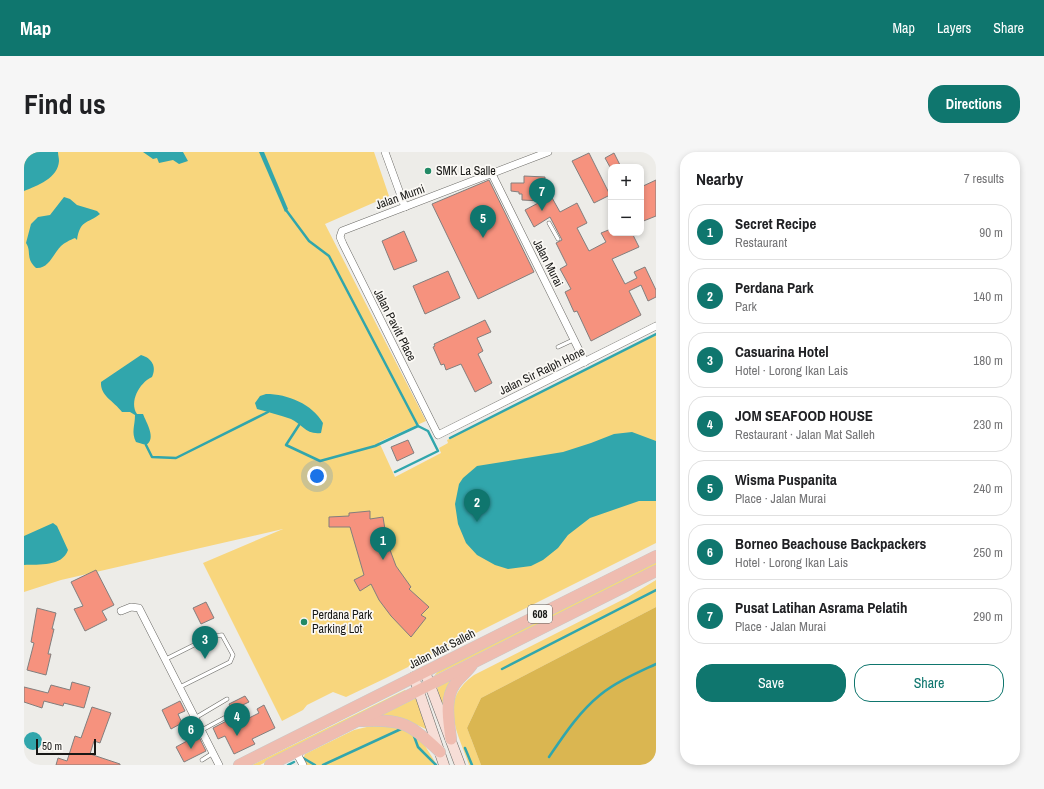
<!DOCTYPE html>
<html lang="en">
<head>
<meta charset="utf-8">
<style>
	body { margin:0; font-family:"Archivo Narrow",sans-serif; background:#f6f6f6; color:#202124 }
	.controls { position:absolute; right:12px; top:12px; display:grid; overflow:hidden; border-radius:8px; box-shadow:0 2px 6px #0003 }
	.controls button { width:36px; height:36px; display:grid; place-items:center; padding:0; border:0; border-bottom:1px solid #e0e0e0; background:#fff; color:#202124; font:20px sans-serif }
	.scale { position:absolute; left:12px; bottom:10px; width:60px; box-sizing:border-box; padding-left:4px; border:2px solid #181816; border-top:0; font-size:11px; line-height:14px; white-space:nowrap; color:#181816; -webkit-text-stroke:3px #fbf9f5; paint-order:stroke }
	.you { position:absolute; left:293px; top:324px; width:14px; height:14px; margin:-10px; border:3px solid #fff; border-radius:50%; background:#1a73e8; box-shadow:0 0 0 6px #1a73e833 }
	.badge { display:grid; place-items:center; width:26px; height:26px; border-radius:50%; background:#0f766e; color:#fff; font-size:13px; font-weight:700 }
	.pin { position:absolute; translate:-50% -33px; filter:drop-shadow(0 1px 2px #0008) }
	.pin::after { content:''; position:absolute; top:21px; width:14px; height:12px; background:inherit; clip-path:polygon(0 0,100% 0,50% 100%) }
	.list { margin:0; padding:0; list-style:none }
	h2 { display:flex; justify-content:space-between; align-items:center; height:52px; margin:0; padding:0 16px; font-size:17px }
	h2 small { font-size:13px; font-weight:400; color:#757577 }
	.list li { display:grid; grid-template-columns:26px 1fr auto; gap:12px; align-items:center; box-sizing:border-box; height:56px; margin:0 8px 8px; padding:0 8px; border:1px solid #e0e0e0; border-radius:16px }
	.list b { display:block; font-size:15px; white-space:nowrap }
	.list p { margin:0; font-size:13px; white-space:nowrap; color:#757577 }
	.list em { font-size:13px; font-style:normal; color:#757577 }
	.actions { display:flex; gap:8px; padding:12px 16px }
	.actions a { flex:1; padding:9px 0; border:1px solid #0f766e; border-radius:16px; text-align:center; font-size:14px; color:#0f766e }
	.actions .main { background:#0f766e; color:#fff }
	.map { position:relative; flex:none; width:632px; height:613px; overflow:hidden; border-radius:16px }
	header { display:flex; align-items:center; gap:24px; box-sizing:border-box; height:56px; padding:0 20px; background:#0f766e; color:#fff }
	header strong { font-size:19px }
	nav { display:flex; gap:22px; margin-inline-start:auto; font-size:14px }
	.intro { display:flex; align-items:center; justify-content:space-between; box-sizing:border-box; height:96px; padding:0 24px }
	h1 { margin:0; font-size:28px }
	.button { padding:10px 18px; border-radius:16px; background:#0f766e; color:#fff; font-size:14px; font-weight:700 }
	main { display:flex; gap:24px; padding:0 24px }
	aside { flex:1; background:#fff; border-radius:16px; box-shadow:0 2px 6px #0003 }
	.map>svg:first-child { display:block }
	.green { fill:#f8d67d }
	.forest { fill:#dab651 }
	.water { fill:#31a6ac }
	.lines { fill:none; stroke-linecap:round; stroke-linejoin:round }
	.stream { stroke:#31a6ac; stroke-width:2.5 }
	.building { fill:#f6927e; stroke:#827e7d }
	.lane-casing { stroke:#6a6965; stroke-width:4.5 }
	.street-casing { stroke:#6a6965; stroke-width:8 }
	.secondary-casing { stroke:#6a6965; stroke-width:11 }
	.primary-casing { stroke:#c8c8c7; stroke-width:12 }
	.lane { stroke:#fff; stroke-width:3.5 }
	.street { stroke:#fff; stroke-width:7 }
	.secondary { stroke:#f7ded7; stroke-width:10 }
	.primary { stroke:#efbcb0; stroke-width:11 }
	.poi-dot { fill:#238a66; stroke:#fbf9f5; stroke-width:1.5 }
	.labels { text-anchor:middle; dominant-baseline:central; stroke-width:3.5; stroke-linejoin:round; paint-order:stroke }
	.shield { fill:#fbf9f5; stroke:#5c5c59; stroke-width:1 }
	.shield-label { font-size:11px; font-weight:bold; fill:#181816 }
	.poi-label { font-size:12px; fill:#181816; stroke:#fbf9f5; text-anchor:start }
	.street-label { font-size:12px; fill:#181816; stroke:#fbf9f5 }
</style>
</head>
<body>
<header>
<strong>Map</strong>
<nav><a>Map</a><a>Layers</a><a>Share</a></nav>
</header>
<div class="intro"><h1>Find us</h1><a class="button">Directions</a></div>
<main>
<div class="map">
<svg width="632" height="613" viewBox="0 0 632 613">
	<rect width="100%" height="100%" fill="#edece8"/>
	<!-- green -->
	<g class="green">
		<path d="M 0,0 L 350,0 L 365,44 L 301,72 L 402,269 L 355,290 L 371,325 L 417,301 L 415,296 L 424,291 L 423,288 L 632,182 L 632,391 L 362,526 L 322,545 L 309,540 L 283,553 L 279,558 L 258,569 L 179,411 L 259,377 L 37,428 L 0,440 Z"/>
		<path d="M 632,408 L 632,414 L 410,524 L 416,517 Z"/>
		<path d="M 632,428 L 632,455 L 457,546 L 443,576 L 457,613 L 445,613 C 433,578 414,549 450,523 L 604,445 Z"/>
		<path d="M 431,525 L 420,559 L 413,535 Z"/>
		<path d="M 381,538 L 382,540 L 236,613 L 228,613 Z"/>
		<path d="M 392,546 L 402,577 L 377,566 L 353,565 Z"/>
		<path d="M 347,574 L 375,575 L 398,589 L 413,613 L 282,613 L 279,607 L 281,602 L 330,578 Z"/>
	</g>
	<!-- forest -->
	<path class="forest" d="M 632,455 L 632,613 L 457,613 L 443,576 L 457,546 Z"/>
	<!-- water -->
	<g class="water">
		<path d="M 0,0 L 34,0 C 34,3 35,6 35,9 C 34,26 13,34 0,39 Z"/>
		<path d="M 119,0 L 159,0 L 164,9 L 155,12 L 149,8 L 135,11 L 133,6 L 129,7 Z"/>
		<path d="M 235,0 L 240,0 L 264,57 L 261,60 Z"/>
		<path d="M 40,45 L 46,47 L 53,53 L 73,59 L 76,62 C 63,72 56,68 53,88 L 51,86 C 46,88 40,91 37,94 C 29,102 25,117 12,116 C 1,106 8,100 2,91 L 7,72 L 14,65 L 26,63 Z"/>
		<path d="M 117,203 C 128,206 133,215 128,225 C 115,231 105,250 113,262 L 119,262 C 122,270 133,287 122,293 L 112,290 C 107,280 111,274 111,263 L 106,260 L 98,260 C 90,249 76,244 77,230 Z"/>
		<path d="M 242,242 C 264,242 288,252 299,271 L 297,281 C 282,283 278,272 267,267 C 256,263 244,260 233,257 L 231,251 L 236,244 Z"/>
		<path d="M 608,280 L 632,289 L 632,349 L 615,349 L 566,366 L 544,383 L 534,396 L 519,408 L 507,414 L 484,417 L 471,413 L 453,403 L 442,391 L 434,372 L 431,352 L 435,332 L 439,326 L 453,314 L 539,300 L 567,291 L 590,282 Z"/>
		<path d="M 29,371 L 33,374 L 44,398 C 38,415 15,412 0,413 L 0,384 Z"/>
		<circle cx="9" cy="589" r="9"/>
	</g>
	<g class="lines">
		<!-- stream -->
		<g class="stream">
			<path d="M 262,58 L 285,89 L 305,104 L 394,274 L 404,279 L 414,299 L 371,320"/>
			<path d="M 275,273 L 262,293 L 296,309 L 351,294 L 394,274"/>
			<path d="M 426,286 L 632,182"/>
			<path d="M 122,293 L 128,305 L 152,306 L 244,260"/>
			<path d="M 478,517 L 632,438"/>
			<path d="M 390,584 L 394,595 L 412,613"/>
			<path d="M 441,596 L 448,613"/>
			<path d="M 525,605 C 540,583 555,560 576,543 C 592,530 613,521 632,512"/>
			<path d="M 279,606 L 291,613"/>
			<path d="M 264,613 L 270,610"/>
			<path d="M 299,613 L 377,577"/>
		</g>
	</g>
	<!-- building -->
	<g class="building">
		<path d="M 565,1 L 586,43 L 570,51 L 548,9 Z"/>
		<path d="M 590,1 L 597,15 L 586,15 L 581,6 Z"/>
		<path d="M 500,24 L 521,25 L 520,48 L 527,44 L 536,60 L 553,51 L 563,71 L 553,76 L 565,99 L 582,90 L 577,81 L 587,77 L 587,81 L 608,81 L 615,95 L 588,107 L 601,132 L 613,126 L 610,120 L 621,115 L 632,138 L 632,145 L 624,149 L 617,133 L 605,139 L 617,163 L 567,189 L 553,159 L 550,160 L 541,140 L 547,137 L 536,117 L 543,113 L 532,91 L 538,88 L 526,65 L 510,75 L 501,58 L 518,49 L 498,48 L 498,42 L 495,42 L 495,40 L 487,39 L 487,31 L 500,31 Z"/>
		<path d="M 465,28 L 510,120 L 454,147 L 408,52 Z"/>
		<path d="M 632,28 L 632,64 L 617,70 L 617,35 Z"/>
		<path d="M 380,79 L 393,109 L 370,118 L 358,89 Z"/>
		<path d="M 424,119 L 436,146 L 401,162 L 389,134 Z"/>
		<path d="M 461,168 L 467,180 L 453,186 L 459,199 L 454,202 L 468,231 L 451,240 L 437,212 L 422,218 L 420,212 L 417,213 L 409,195 L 411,194 L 410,192 Z"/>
		<path d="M 384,288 L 390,301 L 373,309 L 367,295 Z"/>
		<path d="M 346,359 L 346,367 L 359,365 L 363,390 L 372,414 L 387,435 L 385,437 L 405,455 L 397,463 L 402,466 L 387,485 L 367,464 L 355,448 L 347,432 L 336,439 L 330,428 L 340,423 L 326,375 L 305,375 L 305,365 L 325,364 L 325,361 Z"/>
		<path d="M 72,418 L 90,453 L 78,459 L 83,468 L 61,479 L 50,457 L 59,454 L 47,430 Z"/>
		<path d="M 182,450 L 190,466 L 177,472 L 169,456 Z"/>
		<path d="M 13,456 L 32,461 L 28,477 L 30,477 L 24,502 L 27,502 L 22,523 L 3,518 L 10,491 L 7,490 Z"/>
		<path d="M 48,530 L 66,535 L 60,556 L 40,551 L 39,554 L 20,549 L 18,556 L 0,550 L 0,535 L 24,541 L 27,533 L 46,538 Z"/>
		<path d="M 221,544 L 225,550 L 208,558 L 205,552 Z"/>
		<path d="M 156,549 L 161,559 L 154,562 L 158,571 L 147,577 L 138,558 Z"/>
		<path d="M 240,553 L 251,576 L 228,587 L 231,592 L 210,602 L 201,584 L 194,587 L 189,576 L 216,562 L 219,569 L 235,561 L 233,557 Z"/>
		<path d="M 68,555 L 87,561 L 76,591 L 70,589 L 66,602 L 96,612 L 96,613 L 32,613 L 34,606 L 43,609 L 51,584 L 57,586 Z"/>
		<path d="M 174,583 L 182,599 L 160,610 L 152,595 Z"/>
	</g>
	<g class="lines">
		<defs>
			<g id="lane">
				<path d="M 525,71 L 534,87"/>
				<path d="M 534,195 L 549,188"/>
				<path d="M 142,507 L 188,484 L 198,483 L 209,503 L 206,510 L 156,535"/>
				<path d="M 171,566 L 203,547"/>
				<path d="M 178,578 L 213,559"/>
				<path d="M 178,608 L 189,601"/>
			</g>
			<g id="street">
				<path d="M 361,0 L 381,55"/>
				<path d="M 524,0 L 318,79 L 316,85 L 319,92 L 414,283 L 632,174"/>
				<path d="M 468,22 L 561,210"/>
				<path d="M 97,459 L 107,455 L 115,456 L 195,613"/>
				<path d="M 272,600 L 279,613"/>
			</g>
			<g id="secondary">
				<path d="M 401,520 L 436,613"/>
				<path d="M 390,525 L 420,613"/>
			</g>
			<g id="primary">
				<path d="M 337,569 C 379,567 385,571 416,600"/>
				<path d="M 427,587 C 425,569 420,548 431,532 C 436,525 443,520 448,513"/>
				<path d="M 215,613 L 632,404"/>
				<path d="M 246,613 L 632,419"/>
			</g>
		</defs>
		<!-- lane casing -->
		<use href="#lane" class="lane-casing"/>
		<!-- street casing -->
		<use href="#street" class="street-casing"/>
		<!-- secondary casing -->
		<use href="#secondary" class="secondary-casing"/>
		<!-- primary casing -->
		<use href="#primary" class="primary-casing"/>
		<!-- lane -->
		<use href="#lane" class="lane"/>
		<!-- street -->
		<use href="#street" class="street"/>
		<!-- secondary -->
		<use href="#secondary" class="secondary"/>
		<!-- primary -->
		<use href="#primary" class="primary"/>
	</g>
	<!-- markers -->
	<g class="poi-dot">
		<circle cx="404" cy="19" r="4"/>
		<circle cx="280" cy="470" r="4"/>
	</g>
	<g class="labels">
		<!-- shield labels -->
		<rect class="shield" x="504" y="453" width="24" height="18" rx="3"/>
		<g class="shield-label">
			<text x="516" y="462">608</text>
		</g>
		<!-- poi labels -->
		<g class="poi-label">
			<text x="412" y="19">SMK La Salle</text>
			<text x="288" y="463">Perdana Park<tspan x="288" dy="14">Parking Lot</tspan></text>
		</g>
		<!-- street labels -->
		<g class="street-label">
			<text transform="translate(376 45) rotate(-20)">Jalan Murni</text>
			<text transform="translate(524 111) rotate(63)">Jalan Murai</text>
			<text transform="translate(371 173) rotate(63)">Jalan Pavitt Place</text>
			<text transform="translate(518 219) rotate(-26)">Jalan Sir Ralph Hone</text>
			<text transform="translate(418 497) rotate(-27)">Jalan Mat Salleh</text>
		</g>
	</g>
</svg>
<div class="controls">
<button>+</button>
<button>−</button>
</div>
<div class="scale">50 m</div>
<div class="you"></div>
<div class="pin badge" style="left:359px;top:408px">1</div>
<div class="pin badge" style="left:453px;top:370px">2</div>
<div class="pin badge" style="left:181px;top:507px">3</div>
<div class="pin badge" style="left:213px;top:584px">4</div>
<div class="pin badge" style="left:459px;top:86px">5</div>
<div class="pin badge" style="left:167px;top:597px">6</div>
<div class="pin badge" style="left:518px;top:59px">7</div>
</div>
<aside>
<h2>Nearby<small>7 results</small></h2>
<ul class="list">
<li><span class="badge">1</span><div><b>Secret Recipe</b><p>Restaurant</p></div><em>90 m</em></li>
<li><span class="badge">2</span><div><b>Perdana Park</b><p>Park</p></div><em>140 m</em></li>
<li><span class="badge">3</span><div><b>Casuarina Hotel</b><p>Hotel · Lorong Ikan Lais</p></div><em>180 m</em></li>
<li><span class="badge">4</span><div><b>JOM SEAFOOD HOUSE</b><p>Restaurant · Jalan Mat Salleh</p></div><em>230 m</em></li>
<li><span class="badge">5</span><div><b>Wisma Puspanita</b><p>Place · Jalan Murai</p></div><em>240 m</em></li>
<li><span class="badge">6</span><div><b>Borneo Beachouse Backpackers</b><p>Hotel · Lorong Ikan Lais</p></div><em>250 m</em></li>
<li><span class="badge">7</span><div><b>Pusat Latihan Asrama Pelatih</b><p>Place · Jalan Murai</p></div><em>290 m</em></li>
</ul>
<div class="actions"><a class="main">Save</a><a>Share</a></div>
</aside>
</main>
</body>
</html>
